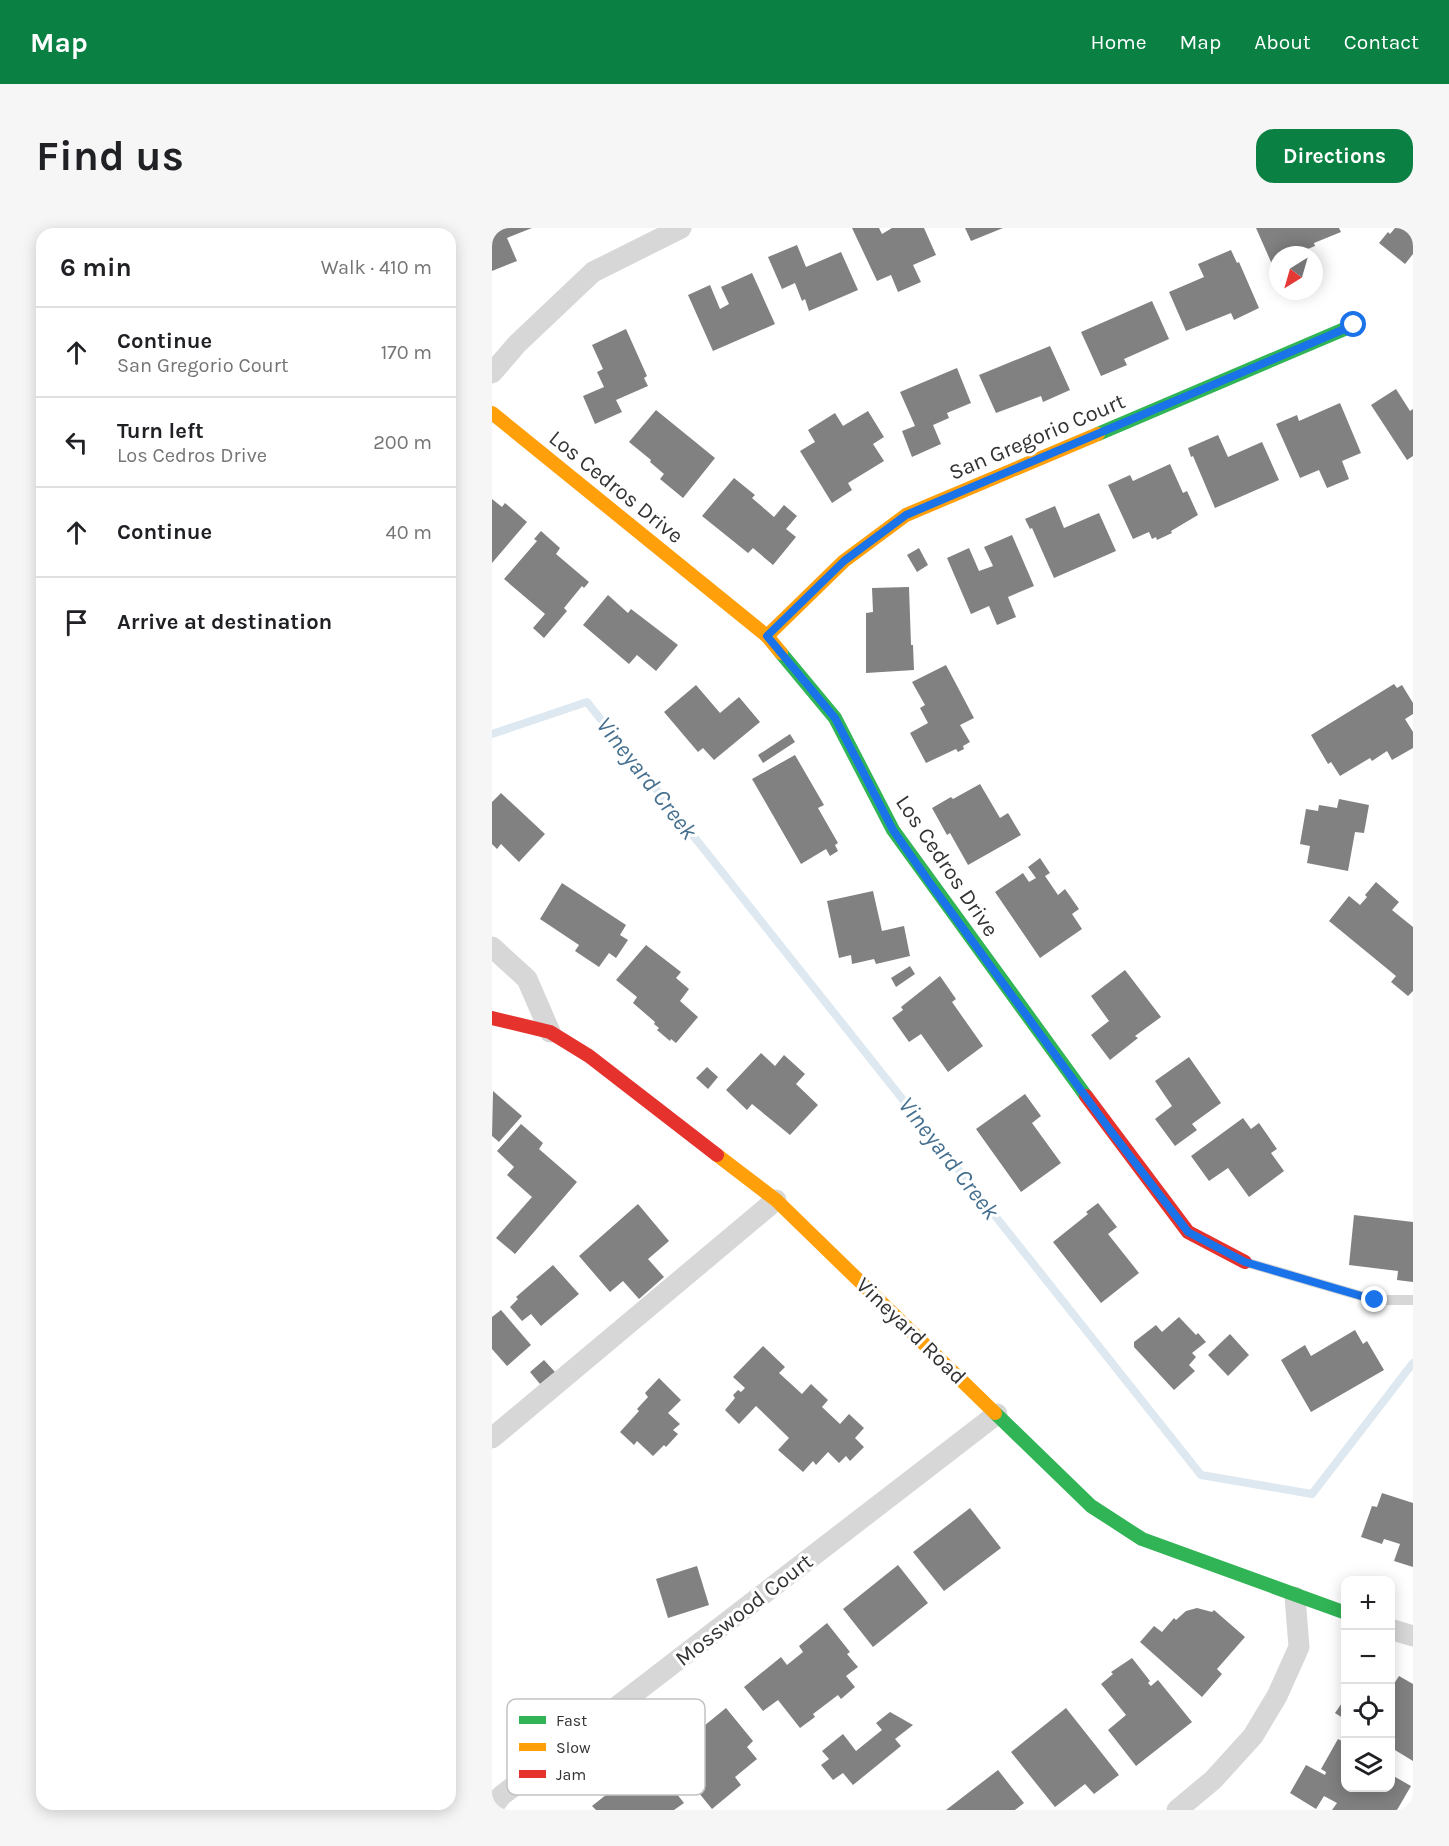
<!DOCTYPE html>
<html lang="en">
<head>
<meta charset="utf-8">
<style>
	body { margin:0; font-family:Karla,sans-serif; background:#f6f6f6; color:#202124 }
	.controls { position:absolute; right:18px; bottom:18px; display:grid; overflow:hidden; border-radius:12px; box-shadow:0 3px 15px #0003 }
	.controls button { width:54px; height:54px; display:grid; place-items:center; padding:0; border:0; border-bottom:2px solid #e0e0e0; background:#fff; color:#202124; font:30px sans-serif }
	.compass { position:absolute; left:777px; top:18px; width:54px; height:54px; border-radius:50%; background:#fff; box-shadow:0 3px 15px #0003; rotate:217deg }
	.stop { position:absolute; width:18px; height:18px; margin:-14px; border:4px solid #1a73e8; border-radius:50%; background:#fff }
	.stop.end { background:#1a73e8; border-color:#fff; box-shadow:0 2px 6px #0008 }
	.list { margin:0; padding:0; list-style:none }
	h2 { display:flex; justify-content:space-between; align-items:center; height:78px; margin:0; padding:0 24px; font-size:26px }
	h2 small { font-size:20px; font-weight:400; color:#757577 }
	.list li { display:grid; grid-template-columns:39px 1fr auto; gap:18px; align-items:center; box-sizing:border-box; height:90px; padding:0 24px; border-top:2px solid #e0e0e0 }
	.list b { display:block; font-size:22px; white-space:nowrap }
	.list p { margin:0; font-size:20px; white-space:nowrap; color:#757577 }
	.list em { font-size:20px; font-style:normal; color:#757577 }
	.icon { flex:none; width:33px; height:33px; fill:none; stroke:currentColor; stroke-width:2; stroke-linecap:round; stroke-linejoin:round }
	.map { position:relative; flex:none; width:921px; height:1582px; overflow:hidden; border-radius:18px }
	header { display:flex; align-items:center; gap:36px; box-sizing:border-box; height:84px; padding:0 30px; background:#0b8043; color:#fff }
	header strong { font-size:28px }
	nav { display:flex; gap:33px; margin-inline-start:auto; font-size:21px }
	.intro { display:flex; align-items:center; justify-content:space-between; box-sizing:border-box; height:144px; padding:0 36px }
	h1 { margin:0; font-size:42px }
	.button { padding:15px 27px; border-radius:18px; background:#0b8043; color:#fff; font-size:21px; font-weight:700 }
	main { display:flex; gap:36px; padding:0 36px }
	aside { flex:1; background:#fff; border-radius:18px; box-shadow:0 3px 15px #0003 }
	.map>svg:first-child { display:block }
	.lines { fill:none; stroke-linecap:round; stroke-linejoin:round }
	.stream { stroke:#dde8f0; stroke-width:8 }
	.building { fill:#818181 }
	.lane { stroke:#d7d7d7; stroke-width:10 }
	.street { stroke:#d7d7d7; stroke-width:21 }
	.fast { stroke:#30b455; stroke-width:14 }
	.slow { stroke:#ff9f0a; stroke-width:14 }
	.jam { stroke:#e5322d; stroke-width:14 }
	.route { stroke:#1a73e8; stroke-width:8 }
	.labels { text-anchor:middle; dominant-baseline:central; stroke-width:6; stroke-linejoin:round; paint-order:stroke }
	.street-label { font-size:22px; fill:#333; stroke:#fff }
	.water-label { font-size:24px; font-style:italic; fill:#46708f; stroke:#fff }
	.key { fill:#fff; stroke:#c2c2c2; stroke-width:1.5 }
	.key-label { font-size:16px; fill:#333 }
</style>
</head>
<body>
<header>
<strong>Map</strong>
<nav><a>Home</a><a>Map</a><a>About</a><a>Contact</a></nav>
</header>
<div class="intro"><h1>Find us</h1><a class="button">Directions</a></div>
<main>
<aside>
<h2>6 min<small>Walk · 410 m</small></h2>
<ul class="list">
<li><svg class="icon" aria-label="ahead" viewBox="0 0 24 24"><path d="M12 20V5M6 11l6-6 6 6"/></svg><div><b>Continue</b><p>San Gregorio Court</p></div><em>170 m</em></li>
<li><svg class="icon" aria-label="left" viewBox="0 0 24 24"><path d="M17 20v-9H6M10 6l-5 5 5 5"/></svg><div><b>Turn left</b><p>Los Cedros Drive</p></div><em>200 m</em></li>
<li><svg class="icon" aria-label="ahead" viewBox="0 0 24 24"><path d="M12 20V5M6 11l6-6 6 6"/></svg><div><b>Continue</b></div><em>40 m</em></li>
<li><svg class="icon" aria-label="arrive" viewBox="0 0 24 24"><path d="M6 21V4h12l-3 4 3 4H6"/></svg><div><b>Arrive at destination</b></div></li>
</ul>
</aside>
<div class="map">
<svg width="921" height="1582" viewBox="0 0 921 1582">
	<rect width="100%" height="100%" fill="#fff"/>
	<g class="lines">
		<!-- stream -->
		<path class="stream" d="M 0,506 L 95,474 L 709,1247 L 820,1266 L 921,1135"/>
	</g>
	<!-- building -->
	<g class="building">
		<path d="M 0,0 L 40,0 L 15,10 L 25,33 L 0,43 Z"/>
		<path d="M 360,0 L 387,0 L 390,6 L 400,0 L 432,0 L 444,27 L 421,37 L 429,54 L 406,64 L 399,47 L 385,53 Z"/>
		<path d="M 473,0 L 511,0 L 479,13 Z"/>
		<path d="M 764,0 L 847,0 L 849,4 L 822,15 L 823,18 L 806,25 L 807,27 L 786,27 L 786,41 L 783,43 Z"/>
		<path d="M 903,0 L 921,0 L 921,26 L 913,36 L 887,15 L 896,4 L 898,6 Z"/>
		<path d="M 305,17 L 314,39 L 349,24 L 366,62 L 317,83 L 313,71 L 310,73 L 303,55 L 290,61 L 276,29 Z"/>
		<path d="M 739,22 L 745,35 L 747,34 L 767,80 L 742,92 L 739,85 L 694,103 L 677,64 L 712,49 L 706,36 Z"/>
		<path d="M 260,45 L 283,96 L 221,123 L 196,67 L 218,57 L 228,81 L 237,76 L 229,59 Z"/>
		<path d="M 660,73 L 677,111 L 632,131 L 635,137 L 609,148 L 589,104 Z"/>
		<path d="M 134,101 L 155,148 L 152,150 L 156,158 L 124,172 L 130,184 L 103,196 L 91,168 L 112,159 L 105,144 L 111,141 L 100,117 Z"/>
		<path d="M 558,118 L 578,162 L 551,174 L 549,168 L 504,185 L 487,147 Z"/>
		<path d="M 465,140 L 479,175 L 455,185 L 457,190 L 441,197 L 449,216 L 420,229 L 410,203 L 423,198 L 408,164 Z"/>
		<path d="M 904,161 L 918,183 L 921,181 L 921,228 L 915,232 L 879,177 Z"/>
		<path d="M 848,175 L 869,225 L 850,233 L 857,251 L 835,260 L 827,242 L 808,250 L 784,196 L 805,187 L 807,193 Z"/>
		<path d="M 164,182 L 223,230 L 191,270 L 168,251 L 172,246 L 158,234 L 159,232 L 137,214 Z"/>
		<path d="M 376,183 L 392,209 L 381,216 L 392,233 L 356,255 L 360,262 L 340,275 L 308,223 L 323,214 L 316,202 L 343,185 L 351,198 Z"/>
		<path d="M 726,207 L 736,229 L 770,214 L 787,252 L 723,280 L 701,228 L 699,229 L 696,220 Z"/>
		<path d="M 678,236 L 691,265 L 695,263 L 706,287 L 679,303 L 680,305 L 665,312 L 664,309 L 660,311 L 657,304 L 641,311 L 616,257 L 638,247 L 641,253 Z"/>
		<path d="M 242,250 L 263,267 L 260,270 L 282,289 L 292,277 L 305,288 L 294,301 L 304,309 L 281,337 L 261,320 L 256,325 L 210,288 Z"/>
		<path d="M 0,271 L 10,279 L 13,275 L 35,294 L 0,335 Z"/>
		<path d="M 563,278 L 572,300 L 607,285 L 624,323 L 562,350 L 540,300 L 538,301 L 533,291 Z"/>
		<path d="M 49,303 L 68,320 L 64,326 L 97,354 L 92,360 L 90,358 L 72,380 L 75,383 L 52,410 L 41,400 L 53,386 L 12,351 L 45,313 L 42,311 Z"/>
		<path d="M 520,307 L 542,358 L 516,369 L 524,389 L 505,397 L 497,378 L 479,386 L 455,330 L 477,320 L 487,343 L 501,338 L 492,319 Z"/>
		<path d="M 427,320 L 436,337 L 425,344 L 415,327 Z"/>
		<path d="M 417,359 L 419,417 L 421,417 L 422,442 L 374,445 L 374,385 L 381,384 L 380,360 Z"/>
		<path d="M 116,367 L 136,385 L 139,381 L 186,417 L 164,443 L 145,427 L 137,436 L 91,397 Z"/>
		<path d="M 454,437 L 482,490 L 468,497 L 478,514 L 471,518 L 472,521 L 466,524 L 464,521 L 434,535 L 418,505 L 436,495 L 428,480 L 433,477 L 420,454 Z"/>
		<path d="M 902,456 L 905,460 L 910,457 L 921,475 L 921,486 L 913,491 L 921,504 L 921,520 L 900,532 L 895,523 L 880,533 L 878,530 L 848,548 L 839,534 L 836,536 L 819,507 Z"/>
		<path d="M 204,457 L 228,485 L 247,469 L 268,494 L 222,532 L 211,520 L 206,524 L 172,484 Z"/>
		<path d="M 298,506 L 303,514 L 271,535 L 266,527 Z"/>
		<path d="M 303,527 L 332,577 L 326,580 L 346,615 L 343,617 L 346,623 L 338,628 L 334,621 L 309,636 L 260,551 Z"/>
		<path d="M 488,556 L 508,590 L 516,585 L 529,607 L 476,637 L 458,605 L 455,607 L 440,580 L 459,569 L 461,571 Z"/>
		<path d="M 9,565 L 53,606 L 27,634 L 9,616 L 5,621 L 0,616 L 0,574 Z"/>
		<path d="M 847,571 L 877,577 L 872,605 L 863,604 L 856,643 L 815,635 L 818,618 L 808,616 L 814,581 L 826,583 L 827,577 L 845,580 Z"/>
		<path d="M 548,630 L 558,645 L 553,648 L 566,667 L 573,661 L 587,681 L 580,686 L 590,701 L 548,730 L 503,664 L 531,645 L 537,654 L 544,650 L 536,639 Z"/>
		<path d="M 884,654 L 907,674 L 900,682 L 921,699 L 921,763 L 916,768 L 899,754 L 904,748 L 837,693 L 857,668 L 868,677 L 875,669 L 873,667 Z"/>
		<path d="M 70,655 L 134,697 L 128,707 L 136,712 L 124,730 L 117,725 L 107,739 L 83,723 L 87,717 L 48,691 Z"/>
		<path d="M 381,663 L 390,703 L 412,698 L 418,728 L 384,736 L 382,731 L 360,736 L 359,727 L 347,730 L 335,673 Z"/>
		<path d="M 154,717 L 189,744 L 184,750 L 197,761 L 188,773 L 206,789 L 184,815 L 179,811 L 178,813 L 165,802 L 167,800 L 162,796 L 163,794 L 141,775 L 145,769 L 124,752 Z"/>
		<path d="M 418,738 L 423,746 L 404,759 L 399,750 Z"/>
		<path d="M 633,742 L 669,789 L 643,808 L 646,810 L 618,832 L 599,807 L 617,793 L 599,768 Z"/>
		<path d="M 448,748 L 464,771 L 460,774 L 491,818 L 456,844 L 429,806 L 417,814 L 400,790 L 411,782 L 409,779 Z"/>
		<path d="M 269,825 L 283,838 L 292,827 L 313,846 L 304,856 L 326,877 L 298,907 L 260,876 L 255,882 L 234,862 Z"/>
		<path d="M 697,829 L 729,875 L 700,896 L 705,902 L 683,918 L 663,891 L 680,878 L 663,853 Z"/>
		<path d="M 215,839 L 226,849 L 216,861 L 204,850 Z"/>
		<path d="M 1,863 L 30,888 L 7,914 L 0,908 Z"/>
		<path d="M 533,866 L 549,888 L 540,895 L 569,935 L 529,964 L 484,901 Z"/>
		<path d="M 751,890 L 759,901 L 767,895 L 785,921 L 779,925 L 792,943 L 757,969 L 736,940 L 717,953 L 699,928 Z"/>
		<path d="M 29,896 L 51,915 L 47,921 L 85,954 L 23,1026 L 4,1010 L 40,969 L 15,947 L 22,939 L 5,923 Z"/>
		<path d="M 606,975 L 625,999 L 616,1006 L 647,1045 L 609,1075 L 561,1014 L 596,986 L 594,984 Z"/>
		<path d="M 146,976 L 177,1013 L 156,1031 L 172,1049 L 147,1071 L 131,1053 L 118,1064 L 87,1028 Z"/>
		<path d="M 862,987 L 921,994 L 921,1054 L 905,1052 L 906,1043 L 857,1037 Z"/>
		<path d="M 61,1037 L 87,1066 L 49,1098 L 39,1086 L 30,1093 L 18,1079 L 26,1071 L 24,1069 Z"/>
		<path d="M 9,1082 L 39,1117 L 15,1138 L 0,1121 L 0,1089 Z"/>
		<path d="M 687,1089 L 704,1107 L 706,1105 L 714,1114 L 700,1125 L 704,1129 L 697,1137 L 703,1143 L 682,1162 L 642,1119 L 642,1114 L 664,1097 L 670,1104 Z"/>
		<path d="M 863,1102 L 871,1116 L 875,1113 L 892,1142 L 819,1184 L 789,1132 L 813,1117 L 819,1128 Z"/>
		<path d="M 738,1106 L 757,1127 L 736,1148 L 716,1127 Z"/>
		<path d="M 271,1118 L 293,1139 L 287,1145 L 310,1166 L 319,1156 L 336,1172 L 330,1179 L 348,1196 L 357,1186 L 372,1200 L 363,1210 L 372,1219 L 358,1233 L 354,1228 L 347,1235 L 336,1224 L 324,1237 L 321,1233 L 311,1244 L 286,1222 L 297,1210 L 264,1178 L 247,1196 L 233,1182 L 243,1170 L 241,1167 L 246,1162 L 249,1164 L 253,1160 L 241,1149 Z"/>
		<path d="M 52,1132 L 63,1144 L 48,1156 L 38,1144 Z"/>
		<path d="M 167,1150 L 189,1172 L 176,1185 L 188,1196 L 181,1202 L 186,1206 L 174,1219 L 172,1217 L 161,1228 L 145,1213 L 142,1217 L 128,1204 L 147,1183 L 145,1181 L 156,1169 L 153,1165 Z"/>
		<path d="M 890,1265 L 921,1275 L 921,1339 L 902,1333 L 908,1316 L 892,1311 L 890,1316 L 869,1309 L 880,1278 L 885,1279 Z"/>
		<path d="M 478,1280 L 509,1320 L 452,1363 L 421,1324 Z"/>
		<path d="M 406,1337 L 436,1375 L 381,1419 L 351,1381 Z"/>
		<path d="M 205,1338 L 217,1377 L 176,1390 L 164,1351 Z"/>
		<path d="M 705,1380 L 720,1384 L 722,1382 L 753,1409 L 725,1441 L 730,1446 L 710,1469 L 648,1414 L 662,1398 L 670,1404 L 682,1390 L 684,1392 L 694,1383 Z"/>
		<path d="M 335,1395 L 358,1424 L 355,1426 L 366,1439 L 354,1448 L 363,1459 L 349,1471 L 346,1467 L 321,1486 L 323,1489 L 308,1500 L 286,1472 L 271,1483 L 252,1459 L 289,1429 L 295,1437 L 311,1424 L 307,1418 Z"/>
		<path d="M 640,1430 L 658,1453 L 656,1455 L 659,1458 L 666,1452 L 700,1494 L 644,1538 L 616,1502 L 634,1487 L 609,1456 L 621,1446 L 619,1444 Z"/>
		<path d="M 907,1448 L 921,1456 L 921,1533 L 898,1519 L 898,1462 Z"/>
		<path d="M 854,1469 L 854,1492 L 843,1485 Z"/>
		<path d="M 234,1480 L 261,1513 L 255,1519 L 265,1531 L 243,1549 L 249,1557 L 220,1581 L 171,1521 L 203,1496 L 207,1502 Z"/>
		<path d="M 574,1480 L 627,1547 L 602,1566 L 593,1556 L 563,1579 L 519,1524 Z"/>
		<path d="M 398,1484 L 421,1497 L 403,1511 L 409,1518 L 361,1557 L 351,1545 L 341,1552 L 329,1537 L 337,1531 L 330,1523 L 351,1506 L 364,1523 L 390,1502 L 384,1495 Z"/>
		<path d="M 846,1511 L 854,1515 L 854,1560 L 898,1560 L 898,1546 L 919,1558 L 905,1582 L 840,1582 L 845,1575 L 832,1568 L 824,1581 L 798,1565 L 814,1537 L 833,1547 L 834,1544 L 829,1541 Z"/>
		<path d="M 158,1532 L 192,1575 L 182,1582 L 104,1582 L 100,1578 Z"/>
		<path d="M 506,1542 L 532,1575 L 523,1582 L 454,1582 Z"/>
	</g>
	<g class="lines">
		<!-- lane -->
		<path class="lane" d="M 753,1034 L 883,1072 L 921,1072"/>
		<!-- street -->
		<g class="street">
			<path d="M 0,145 L 25,116 L 101,44 L 189,0"/>
			<path d="M 0,719 L 35,751 L 58,804"/>
			<path d="M 0,1210 L 284,972"/>
			<path d="M 898,1401 L 921,1408"/>
			<path d="M 0,1580 L 9,1568 L 505,1186"/>
			<path d="M 685,1582 L 721,1552 L 761,1508 L 785,1468 L 807,1419 L 803,1369"/>
		</g>
		<!-- fast -->
		<g class="fast">
			<path d="M 606,206 L 862,97"/>
			<path d="M 289,425 L 343,490 L 401,602 L 594,868"/>
			<path d="M 503,1185 L 599,1278 L 650,1311 L 854,1385"/>
		</g>
		<!-- slow -->
		<g class="slow">
			<path d="M 0,185 L 275,408 L 289,425"/>
			<path d="M 275,408 L 352,333 L 414,287 L 606,206"/>
			<path d="M 225,927 L 284,972 L 503,1185"/>
		</g>
		<!-- jam -->
		<g class="jam">
			<path d="M 0,790 L 58,804 L 97,828 L 225,927"/>
			<path d="M 594,868 L 696,1004 L 753,1034"/>
		</g>
	</g>
	<g class="lines">
		<!-- route -->
		<path class="route" d="M 862,97 L 414,287 L 352,333 L 275,408 L 343,490 L 401,602 L 438,655 L 618,902 L 696,1004 L 753,1034 L 883,1072"/>
	</g>
	<g class="labels">
		<!-- street labels -->
		<g class="street-label">
			<text transform="translate(545 209) rotate(-23)">San Gregorio Court</text>
			<text transform="translate(124 259) rotate(39)">Los Cedros Drive</text>
			<text transform="translate(455 638) rotate(56)">Los Cedros Drive</text>
			<text transform="translate(419 1103) rotate(44)">Vineyard Road</text>
			<text transform="translate(252 1382) rotate(-38)">Mosswood Court</text>
		</g>
		<!-- water labels -->
		<g class="water-label">
			<text transform="translate(155 550) rotate(52)">Vineyard Creek</text>
			<text transform="translate(457 930) rotate(52)">Vineyard Creek</text>
		</g>
	</g>
	<!-- legend -->
	<rect x="15" y="1471" width="198" height="96" rx="9" class="key"/>
	<rect x="27" y="1488" width="27" height="8" fill="#30b455"/>
	<rect x="27" y="1515" width="27" height="8" fill="#ff9f0a"/>
	<rect x="27" y="1542" width="27" height="8" fill="#e5322d"/>
	<g class="key-label">
		<text x="64" y="1498">Fast</text>
		<text x="64" y="1525">Slow</text>
		<text x="64" y="1552">Jam</text>
	</g>
</svg>
<div class="controls">
<button>+</button>
<button>−</button>
<button><svg class="icon" aria-label="locate" viewBox="0 0 24 24"><circle cx="12" cy="12" r="6"/><path d="M12 2v4M12 18v4M2 12h4M18 12h4"/></svg></button>
<button><svg class="icon" aria-label="layers" viewBox="0 0 24 24"><path d="M12 4l9 5-9 5-9-5zM3 14l9 5 9-5"/></svg></button>
</div>
<svg class="compass" viewBox="-18 -18 36 36"><path d="M0-13l5 13h-10z" fill="#e53935"/><path d="M0 13l5-13h-10z" fill="#757577"/></svg>
<div class="stop" style="left:862px;top:97px"></div>
<div class="stop end" style="left:883px;top:1072px"></div>
</div>
</main>
</body>
</html>
